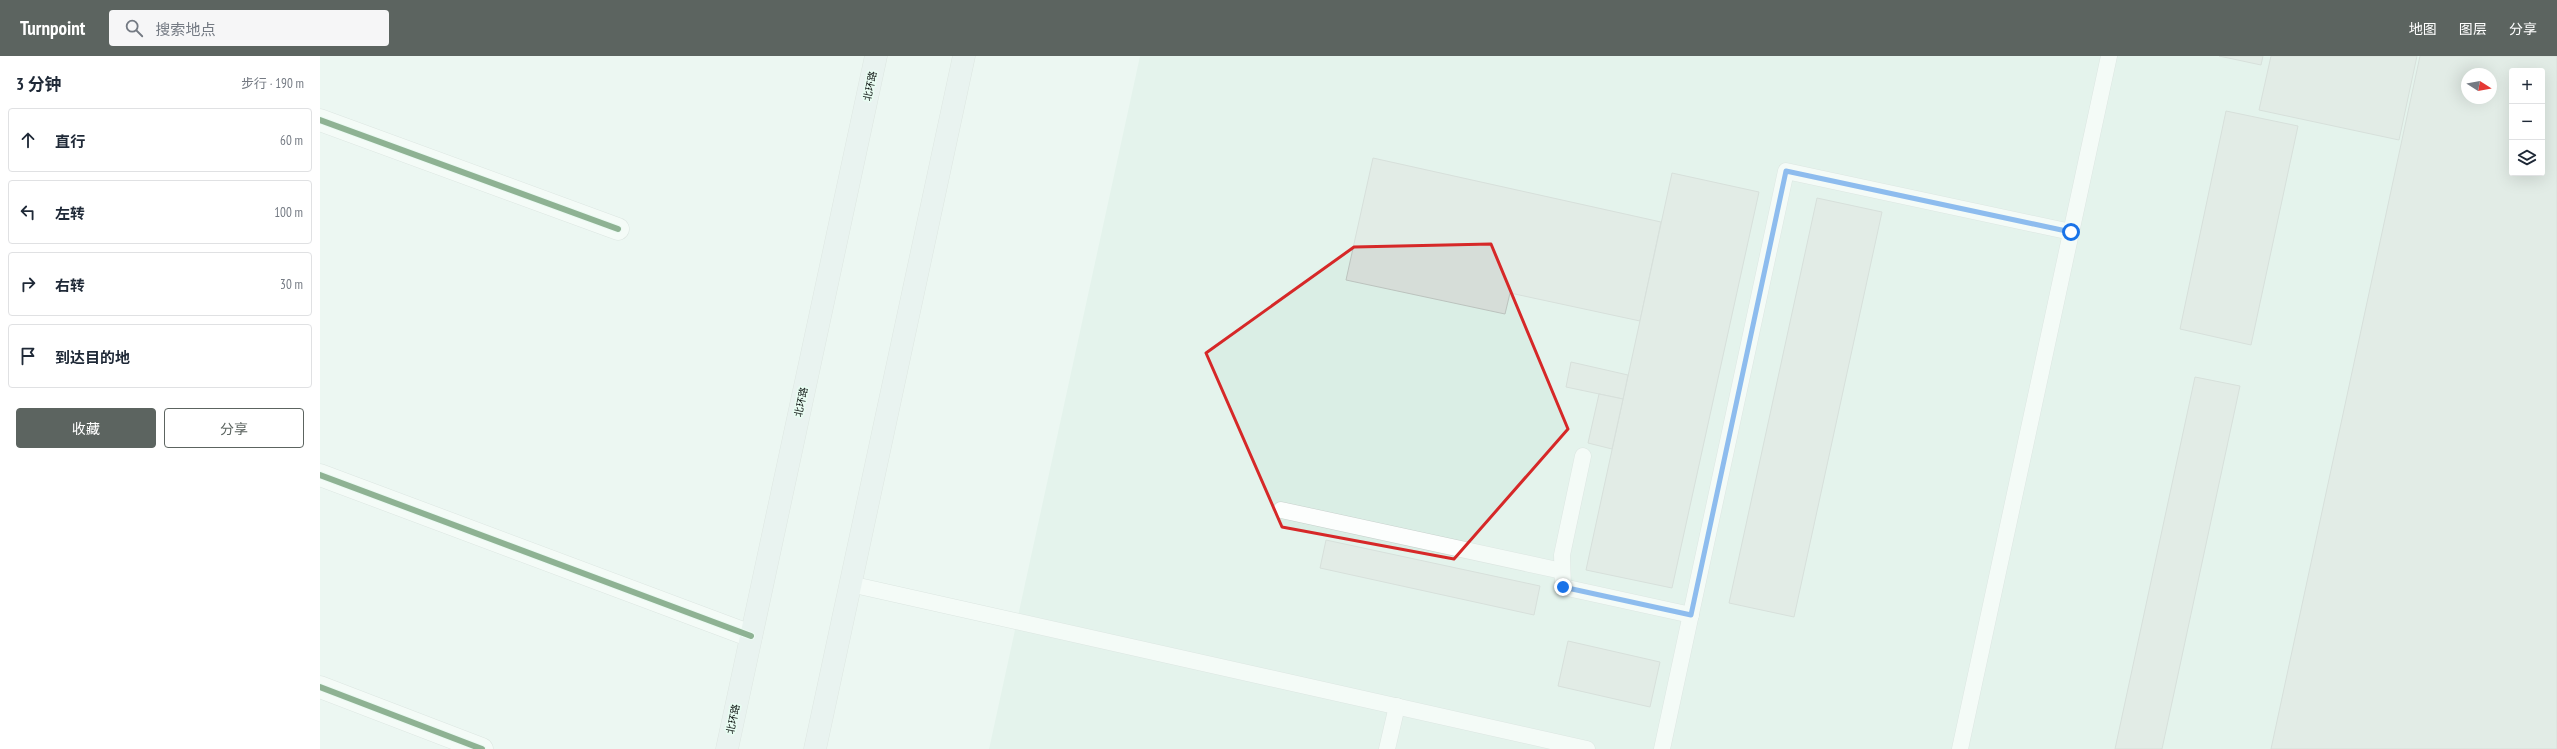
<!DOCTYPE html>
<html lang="zh">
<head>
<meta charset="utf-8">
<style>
	body { margin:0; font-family:"PT Sans Narrow","Noto Sans SC",sans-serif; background:#f6f6f7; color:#1f2937 }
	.controls { position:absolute; right:12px; top:12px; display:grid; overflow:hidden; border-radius:4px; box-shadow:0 4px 16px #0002 }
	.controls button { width:36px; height:36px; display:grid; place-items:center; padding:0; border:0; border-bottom:1px solid #e0e1e3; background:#fff; color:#1f2937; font:20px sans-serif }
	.compass { position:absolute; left:2141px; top:12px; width:36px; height:36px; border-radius:50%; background:#fff; box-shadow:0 4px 16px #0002; rotate:101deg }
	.stop { position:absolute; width:12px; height:12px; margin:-9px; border:3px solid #1a73e8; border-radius:50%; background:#fff }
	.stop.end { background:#1a73e8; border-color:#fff; box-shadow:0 1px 4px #0008 }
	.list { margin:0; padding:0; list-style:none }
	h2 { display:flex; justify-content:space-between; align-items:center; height:52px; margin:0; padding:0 16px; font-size:17px }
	h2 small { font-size:13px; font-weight:400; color:#747a83 }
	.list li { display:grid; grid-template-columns:26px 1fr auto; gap:12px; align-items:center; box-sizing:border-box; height:64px; margin:0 8px 8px; padding:0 8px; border:1px solid #e0e1e3; border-radius:4px }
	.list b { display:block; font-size:15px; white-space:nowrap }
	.list em { font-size:13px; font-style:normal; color:#747a83 }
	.actions { display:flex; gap:8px; padding:12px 16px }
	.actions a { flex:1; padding:9px 0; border:1px solid #5c6460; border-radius:4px; text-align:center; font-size:14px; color:#5c6460 }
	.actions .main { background:#5c6460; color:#fff }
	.icon { flex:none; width:22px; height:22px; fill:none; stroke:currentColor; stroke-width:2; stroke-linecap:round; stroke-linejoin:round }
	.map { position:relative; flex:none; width:2237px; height:693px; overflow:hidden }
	header { display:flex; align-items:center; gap:24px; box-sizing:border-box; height:56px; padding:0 20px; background:#5c6460; color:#fff }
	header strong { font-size:19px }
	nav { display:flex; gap:22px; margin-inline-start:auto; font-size:14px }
	.search { width:280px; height:36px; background:#f6f6f7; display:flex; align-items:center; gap:10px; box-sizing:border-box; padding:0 14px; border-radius:4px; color:#747a83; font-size:15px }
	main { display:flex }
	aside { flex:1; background:#fff }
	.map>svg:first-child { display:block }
	.built { fill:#daeee5; fill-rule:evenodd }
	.building { fill:#d6ddd8; stroke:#bcc3be; fill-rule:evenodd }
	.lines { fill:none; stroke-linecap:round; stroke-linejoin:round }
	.service-casing { stroke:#c8d1cd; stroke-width:17 }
	.minor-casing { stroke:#c8d1cd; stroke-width:23 }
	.primary-casing { stroke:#ccd2cf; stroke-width:23 }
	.service { stroke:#fcfefd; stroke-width:16 }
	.minor { stroke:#fcfefd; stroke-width:22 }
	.primary { stroke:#e5eeed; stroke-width:22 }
	.cycleway-casing { stroke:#e8fcf2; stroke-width:8 }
	.cycleway { stroke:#1b5e20; stroke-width:6 }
	.route { stroke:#1a73e8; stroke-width:5 }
	.marked { fill:none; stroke:#d62828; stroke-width:3; stroke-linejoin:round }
	.labels { text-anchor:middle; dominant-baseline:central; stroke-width:3.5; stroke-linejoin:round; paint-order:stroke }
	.street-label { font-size:10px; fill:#0e1512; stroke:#e8fcf2 }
</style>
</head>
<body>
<header>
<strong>Turnpoint</strong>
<div class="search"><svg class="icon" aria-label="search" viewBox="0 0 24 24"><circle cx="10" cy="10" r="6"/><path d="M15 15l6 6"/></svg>搜索地点</div>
<nav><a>地图</a><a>图层</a><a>分享</a></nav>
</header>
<main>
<aside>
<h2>3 分钟<small>步行 · 190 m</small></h2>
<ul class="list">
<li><svg class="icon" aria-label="ahead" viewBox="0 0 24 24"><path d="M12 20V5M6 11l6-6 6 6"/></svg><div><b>直行</b></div><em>60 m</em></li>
<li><svg class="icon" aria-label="left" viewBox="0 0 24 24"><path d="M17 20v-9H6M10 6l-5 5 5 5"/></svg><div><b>左转</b></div><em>100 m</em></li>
<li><svg class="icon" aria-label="right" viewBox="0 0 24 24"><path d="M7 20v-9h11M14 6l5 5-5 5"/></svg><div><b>右转</b></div><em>30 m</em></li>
<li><svg class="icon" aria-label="arrive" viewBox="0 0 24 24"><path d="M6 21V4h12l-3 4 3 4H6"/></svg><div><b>到达目的地</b></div></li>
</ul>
<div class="actions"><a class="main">收藏</a><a>分享</a></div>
</aside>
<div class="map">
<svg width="2237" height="693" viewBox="0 0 2237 693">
	<rect width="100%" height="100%" fill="#ecf7f2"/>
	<!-- built -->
	<path class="built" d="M 820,0 L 2237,0 L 2237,693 L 669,693 ZM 2192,15 L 2222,15 L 2222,117 L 2192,117 ZM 2147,18 L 2171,18 L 2171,42 L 2147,42 Z"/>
	<!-- building -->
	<g class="building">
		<path d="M 1899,0 L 1943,0 L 1941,9 Z"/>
		<path d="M 1951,0 L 2097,0 L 2079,84 L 1939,54 Z"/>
		<path d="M 2100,0 L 2237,0 L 2237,693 L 1951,693 ZM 2192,15 L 2222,15 L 2222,117 L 2192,117 ZM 2147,18 L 2171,18 L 2171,42 L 2147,42 Z"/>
		<path d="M 1906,55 L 1978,70 L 1931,289 L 1860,273 Z"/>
		<path d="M 1053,102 L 1341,166 L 1320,265 L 1190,237 L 1185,258 L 1026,224 Z"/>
		<path d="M 1352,117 L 1439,136 L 1352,532 L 1266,514 Z"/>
		<path d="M 1497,142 L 1562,156 L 1474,561 L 1409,547 Z"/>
		<path d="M 1251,306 L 1308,319 L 1303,343 L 1246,331 Z"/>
		<path d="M 1875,321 L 1920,330 L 1842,693 L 1795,693 Z"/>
		<path d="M 1279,338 L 1303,343 L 1292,393 L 1268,387 Z"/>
		<path d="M 1006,484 L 1220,530 L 1214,559 L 1000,512 Z"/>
		<path d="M 1248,585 L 1340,606 L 1330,651 L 1238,630 Z"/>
	</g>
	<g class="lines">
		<defs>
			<g id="service">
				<path d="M 1263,400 L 1242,499 L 1243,531 L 1371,559"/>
				<path d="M 961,454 L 1242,515"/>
				<path d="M 530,528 L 1267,693"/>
				<path d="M 1067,693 L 1077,650"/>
				<path d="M 1342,693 L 1466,115 L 1751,176"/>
				<path d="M 1640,693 L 1789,0"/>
			</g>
			<g id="minor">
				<path d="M 0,64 L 298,173"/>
				<path d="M 0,419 L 431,580"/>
				<path d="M 0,631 L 162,693"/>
			</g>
			<g id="primary">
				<path d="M 407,693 L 556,0"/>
				<path d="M 495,693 L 644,0"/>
			</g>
		</defs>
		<!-- service casing -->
		<use href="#service" class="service-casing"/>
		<!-- minor casing -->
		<use href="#minor" class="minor-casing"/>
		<!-- primary casing -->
		<use href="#primary" class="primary-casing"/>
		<!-- service -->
		<use href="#service" class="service"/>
		<!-- minor -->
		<use href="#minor" class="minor"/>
		<!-- primary -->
		<use href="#primary" class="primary"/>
		<defs>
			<g id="cycleway">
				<path d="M 0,64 L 298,173"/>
				<path d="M 0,419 L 431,580"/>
				<path d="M 0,631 L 162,693"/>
			</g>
		</defs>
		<!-- cycleway casing -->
		<use href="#cycleway" class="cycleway-casing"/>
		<!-- cycleway -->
		<use href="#cycleway" class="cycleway"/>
	</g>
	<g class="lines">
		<!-- route -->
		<path class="route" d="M 1243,531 L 1371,559 L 1466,115 L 1751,176"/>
	</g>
	<!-- marked area -->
	<path d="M0 0H2237V693H0ZM 1171,188 L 1248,373 L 1134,503 L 962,471 L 886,297 L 1034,191 Z" fill="#ecf7f2" fill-opacity=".55" fill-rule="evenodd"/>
	<path class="marked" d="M 1171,188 L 1248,373 L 1134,503 L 962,471 L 886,297 L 1034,191 Z"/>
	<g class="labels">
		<!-- street labels -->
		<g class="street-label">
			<text transform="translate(550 30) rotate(-78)">北环路</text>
			<text transform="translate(481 346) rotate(-78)">北环路</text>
			<text transform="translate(413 663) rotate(-78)">北环路</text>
		</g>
	</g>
</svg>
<div class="controls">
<button>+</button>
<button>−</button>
<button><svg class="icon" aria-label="layers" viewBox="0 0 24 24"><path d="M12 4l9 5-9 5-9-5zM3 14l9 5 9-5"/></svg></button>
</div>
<svg class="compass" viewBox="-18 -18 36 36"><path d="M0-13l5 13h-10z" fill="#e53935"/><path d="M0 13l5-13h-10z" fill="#747a83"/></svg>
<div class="stop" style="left:1751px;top:176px"></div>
<div class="stop end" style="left:1243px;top:531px"></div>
</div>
</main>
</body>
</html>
